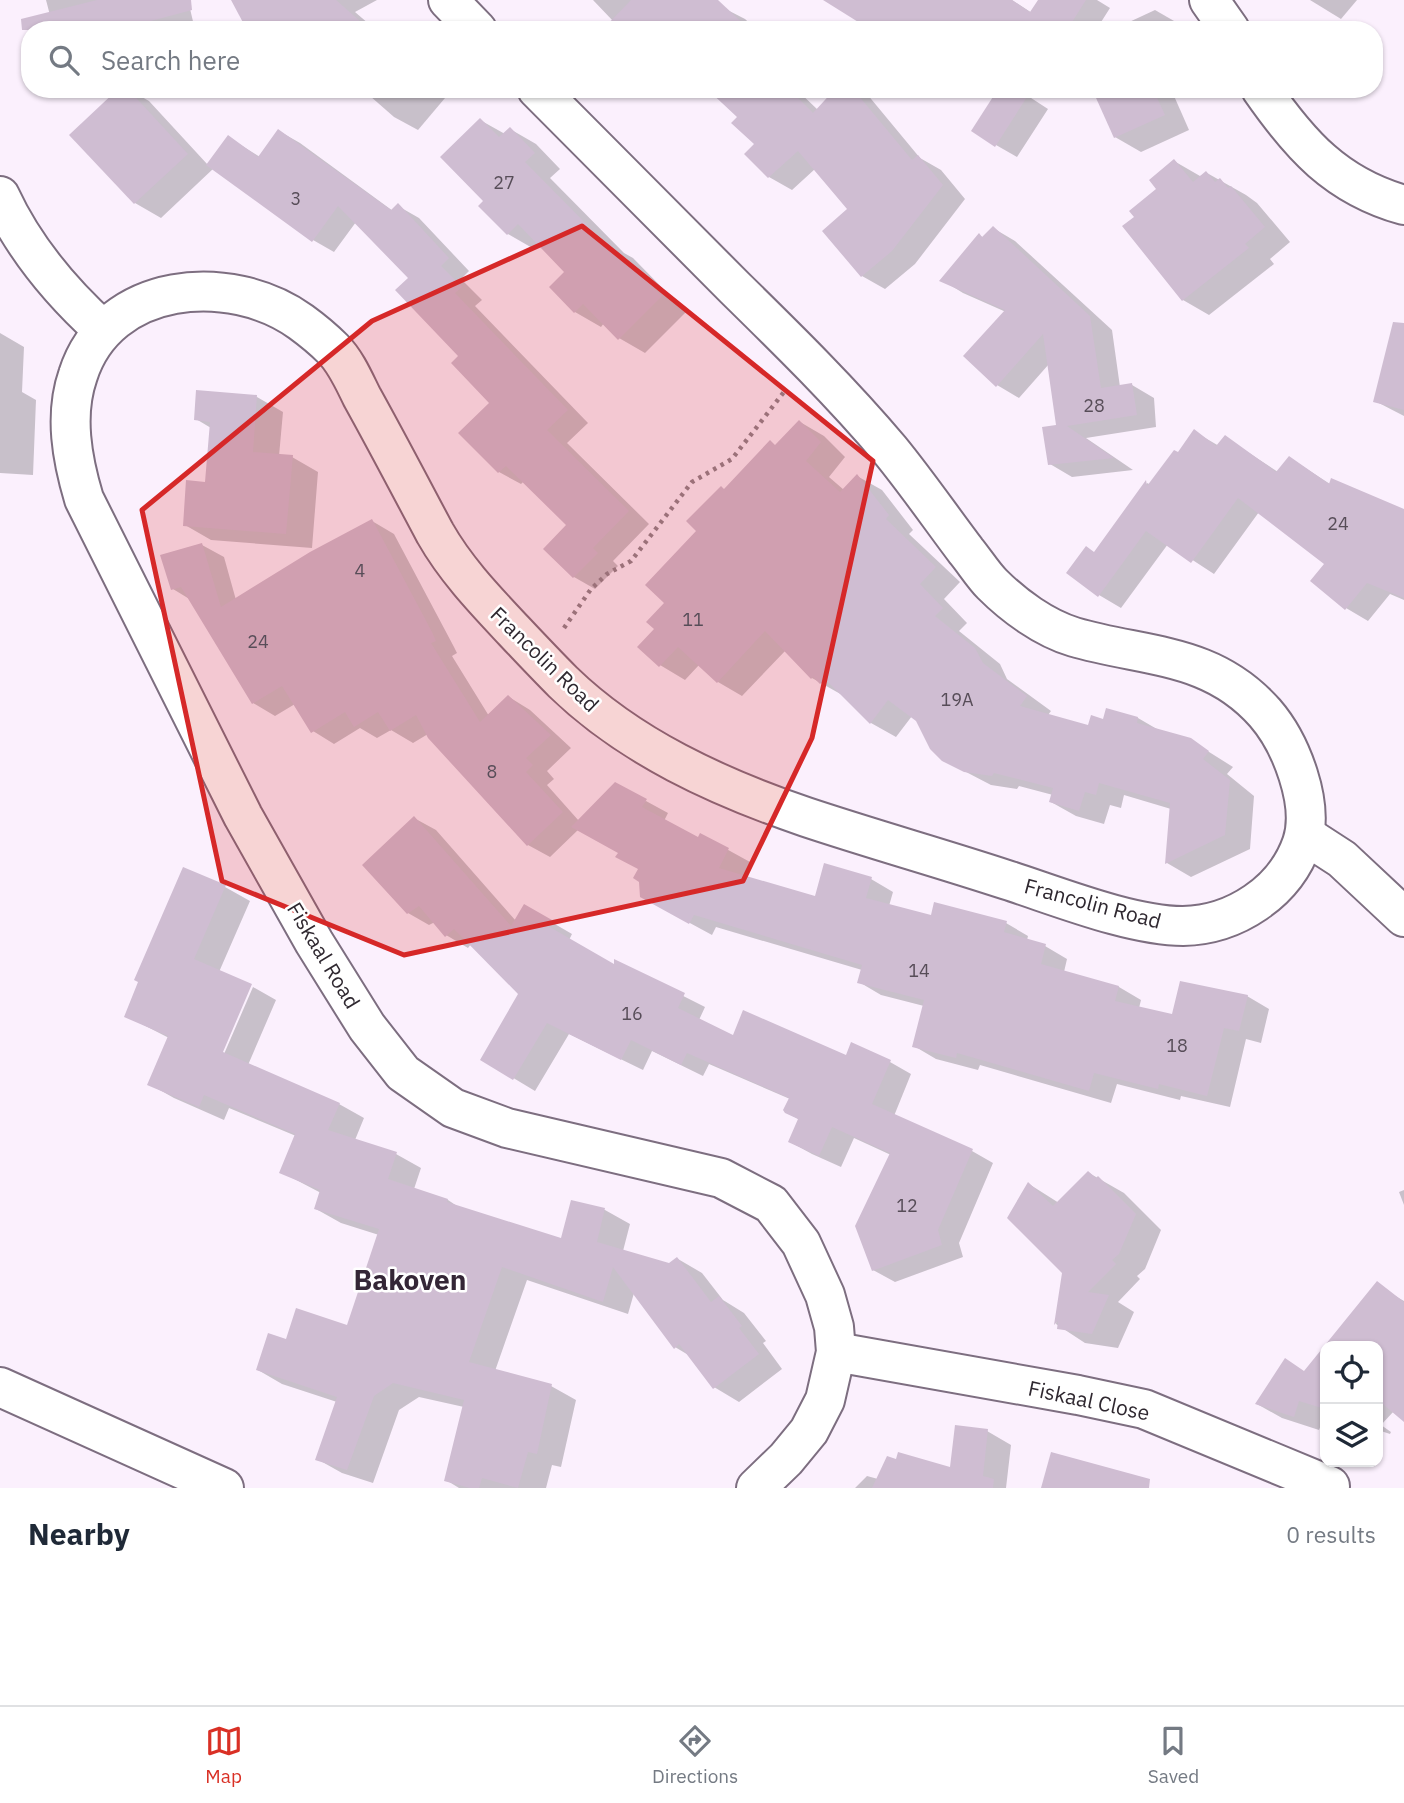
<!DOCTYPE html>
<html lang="en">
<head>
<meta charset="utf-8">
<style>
	body { margin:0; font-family:"IBM Plex Sans",sans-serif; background:#f2f2f3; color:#1f2937 }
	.controls { position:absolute; right:21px; bottom:21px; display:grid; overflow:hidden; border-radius:14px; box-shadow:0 2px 5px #0004 }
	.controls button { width:63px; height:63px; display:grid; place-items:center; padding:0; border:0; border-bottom:2px solid #e0e1e3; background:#fff; color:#1f2937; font:35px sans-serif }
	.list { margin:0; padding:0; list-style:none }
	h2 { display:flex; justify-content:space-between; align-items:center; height:91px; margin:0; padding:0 28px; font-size:30px }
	h2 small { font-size:23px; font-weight:400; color:#747a83 }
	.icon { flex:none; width:38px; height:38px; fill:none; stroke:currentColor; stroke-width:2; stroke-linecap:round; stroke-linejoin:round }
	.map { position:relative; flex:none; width:1404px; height:1488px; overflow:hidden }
	.search { position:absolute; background:#fff; box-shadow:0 2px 5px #0004; left:21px; right:21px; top:21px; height:77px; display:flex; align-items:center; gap:18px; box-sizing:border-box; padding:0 24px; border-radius:28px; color:#747a83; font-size:26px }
	.sheet { height:217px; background:#fff }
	nav { display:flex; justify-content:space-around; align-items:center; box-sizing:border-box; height:98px; border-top:2px solid #e0e1e3; background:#fff; font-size:19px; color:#747a83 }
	nav a { display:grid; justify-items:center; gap:4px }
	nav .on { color:#d93025 }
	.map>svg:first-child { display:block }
	.shadow { fill:#0003 }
	.building { fill:#cfbdd2 }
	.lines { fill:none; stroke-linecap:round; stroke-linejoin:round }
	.minor-casing { stroke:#7d6e80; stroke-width:42 }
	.path { stroke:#8d848e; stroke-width:4.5; stroke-dasharray:3.5 5; stroke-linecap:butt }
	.minor { stroke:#fff; stroke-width:38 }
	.marked { fill:#d62828; fill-opacity:0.2; stroke:#d62828; stroke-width:5; stroke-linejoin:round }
	.labels { text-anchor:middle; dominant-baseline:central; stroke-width:5; stroke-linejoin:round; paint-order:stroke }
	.number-label { font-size:18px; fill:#574d58 }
	.street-label { font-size:21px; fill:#2f2830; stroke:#fff }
	.district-label { font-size:28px; font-weight:bold; fill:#342636; stroke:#fff }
</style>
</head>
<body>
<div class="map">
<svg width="1404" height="1488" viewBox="0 0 1404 1488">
	<rect width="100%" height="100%" fill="#fbf0fd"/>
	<!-- shadow -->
	<g class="shadow">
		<path d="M 46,0 L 188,0 L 195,30 L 46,30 L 52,23 Z"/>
		<path d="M 233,0 L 377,0 L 355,12 L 376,30 L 249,30 Z"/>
		<path d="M 593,0 L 708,0 L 745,19 L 757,30 L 605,30 L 613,21 Z"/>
		<path d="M 826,0 L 1012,0 L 1032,13 L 1040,0 L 1097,0 L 1110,8 L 1096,30 L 922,30 Z"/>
		<path d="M 1310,0 L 1357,0 L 1341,19 Z"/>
		<path d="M 1155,10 L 1181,25 L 1184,30 L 1112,30 Z"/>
		<path d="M 120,89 L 128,89 L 149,101 L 208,165 L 228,137 L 260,157 L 279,131 L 300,143 L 393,211 L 398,206 L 419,218 L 469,271 L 461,279 L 482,300 L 475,306 L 588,423 L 567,443 L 649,524 L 613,561 L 618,566 L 595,589 L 574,577 L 545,549 L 568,525 L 524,481 L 521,484 L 499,472 L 461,433 L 491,403 L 410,278 L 356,222 L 334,252 L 313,240 L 214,168 L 161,218 L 135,203 L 72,135 Z"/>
		<path d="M 362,89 L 435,89 L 445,98 L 418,130 L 394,117 Z"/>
		<path d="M 721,89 L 796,89 L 818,110 L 837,89 L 859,89 L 867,94 L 920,158 L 941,170 L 965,199 L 915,264 L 885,289 L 862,276 L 850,210 L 815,169 L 792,190 L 769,177 L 757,144 Z"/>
		<path d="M 1000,89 L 1033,89 L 1028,96 L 1048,109 L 1017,157 L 996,145 Z"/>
		<path d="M 1094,89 L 1171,89 L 1189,130 L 1141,152 L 1115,137 Z"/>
		<path d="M 480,120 L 505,134 L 510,129 L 536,144 L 560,169 L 550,178 L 624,253 L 633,258 L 686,312 L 645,353 L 619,338 L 604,323 L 601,327 L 575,312 L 551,287 L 567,272 L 539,244 L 534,249 L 508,234 L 485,201 Z"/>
		<path d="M 1174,161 L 1200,176 L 1207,173 L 1246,195 L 1257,203 L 1290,242 L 1270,259 L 1274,264 L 1209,315 L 1183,300 L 1137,217 L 1158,189 Z"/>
		<path d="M 993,228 L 1015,241 L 1112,330 L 1120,387 L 1132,385 L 1154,398 L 1156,427 L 1086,438 L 1133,470 L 1072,477 L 1050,464 L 1058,427 L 1049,364 L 1019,398 L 997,385 L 1006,312 L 963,293 L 942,280 L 979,235 L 984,238 Z"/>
		<path d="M 0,333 L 24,347 L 22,392 L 36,400 L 33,475 L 0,473 Z"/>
		<path d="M 1404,338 L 1404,416 L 1375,401 Z"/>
		<path d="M 257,397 L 283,412 L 279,456 L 292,457 L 318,472 L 312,548 L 211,540 L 185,525 L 207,484 L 211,428 L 196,419 Z"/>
		<path d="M 800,422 L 824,436 L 845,457 L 829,477 L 844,490 L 857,476 L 882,490 L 913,530 L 909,534 L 960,582 L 944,599 L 967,623 L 959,631 L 1000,664 L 1007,679 L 1051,711 L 1048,715 L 1089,727 L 1104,721 L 1138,718 L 1162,732 L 1190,740 L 1233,767 L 1227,774 L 1254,796 L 1250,849 L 1191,877 L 1167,863 L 1171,809 L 1124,795 L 1121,808 L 1110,805 L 1104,824 L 1076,816 L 1051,802 L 1053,795 L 1019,786 L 1017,789 L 991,785 L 943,760 L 917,719 L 912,716 L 896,737 L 871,723 L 844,696 L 812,678 L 786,650 L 742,696 L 718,682 L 699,665 L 685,680 L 660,665 L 656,629 L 698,531 L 726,491 L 776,446 Z"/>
		<path d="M 1195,432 L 1219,446 L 1225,437 L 1278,472 L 1290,458 L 1330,484 L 1404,511 L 1404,600 L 1390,594 L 1368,621 L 1346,608 L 1326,563 L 1259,512 L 1214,574 L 1168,544 L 1121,608 L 1099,595 L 1096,553 L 1147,483 L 1151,485 L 1179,454 Z"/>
		<path d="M 372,521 L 394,534 L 454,647 L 457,653 L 452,656 L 489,716 L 509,697 L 530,710 L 571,748 L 547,771 L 554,779 L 547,785 L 579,821 L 646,801 L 668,813 L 664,821 L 699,839 L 701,835 L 750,862 L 743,877 L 816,898 L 871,879 L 893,892 L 889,906 L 932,917 L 1006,923 L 1028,936 L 1027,940 L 1045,946 L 1067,959 L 1064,972 L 1119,987 L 1141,1000 L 1139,1008 L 1173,1016 L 1247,996 L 1269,1009 L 1261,1043 L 1246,1039 L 1230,1107 L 1181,1096 L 1180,1100 L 1117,1084 L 1111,1103 L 980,1065 L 978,1070 L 936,1059 L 914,1046 L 924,1006 L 881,995 L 859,982 L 862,970 L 716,927 L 712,935 L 664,909 L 640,869 L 620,853 L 579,829 L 550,857 L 528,845 L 428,734 L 413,743 L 391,730 L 377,738 L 360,728 L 334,744 L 313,731 L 295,704 L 275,716 L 253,703 L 191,600 L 173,589 L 202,545 L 224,557 L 236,600 Z"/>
		<path d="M 414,818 L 436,830 L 516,921 L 524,906 L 572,934 L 569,940 L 615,967 L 616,962 L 705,1007 L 699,1020 L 733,1037 L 847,1058 L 890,1062 L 911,1074 L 894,1116 L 972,1151 L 993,1163 L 959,1243 L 963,1257 L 895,1282 L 873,1270 L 891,1155 L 854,1138 L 841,1167 L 812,1154 L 790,1142 L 800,1120 L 786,1112 L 790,1099 L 709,1064 L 703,1076 L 652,1051 L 643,1070 L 569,1034 L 535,1091 L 482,1059 L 521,994 L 471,944 L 468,948 L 446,935 L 435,922 L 429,925 L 408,913 Z"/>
		<path d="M 184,869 L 225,887 L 250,901 L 219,972 L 218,1059 L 221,1061 L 253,987 L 276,1000 L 248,1065 L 339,1104 L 364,1118 L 355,1140 L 396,1154 L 421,1168 L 414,1189 L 448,1200 L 460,1208 L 562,1240 L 572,1202 L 605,1210 L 630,1224 L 623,1251 L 669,1265 L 678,1259 L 702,1273 L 723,1300 L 744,1313 L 766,1341 L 763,1343 L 782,1369 L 739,1402 L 714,1387 L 690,1356 L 675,1347 L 634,1293 L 628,1314 L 527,1280 L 495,1371 L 551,1386 L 576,1400 L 561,1467 L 552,1465 L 546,1488 L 459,1488 L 446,1480 L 464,1407 L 419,1397 L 399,1410 L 373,1483 L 342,1473 L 317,1459 L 337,1402 L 282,1384 L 258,1370 L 287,1341 L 348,1327 L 379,1235 L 341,1223 L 316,1209 L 321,1193 L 281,1172 L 296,1136 L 229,1108 L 224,1120 L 174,1098 L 149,1084 L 169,1038 L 126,1016 Z"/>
		<path d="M 1089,1173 L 1124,1193 L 1161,1230 L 1145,1269 L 1137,1276 L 1140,1279 L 1118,1302 L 1134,1312 L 1118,1348 L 1085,1343 L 1056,1324 L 1064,1273 L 1029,1184 L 1059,1203 Z"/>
		<path d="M 1404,1190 L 1404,1205 L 1399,1192 Z"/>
		<path d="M 1376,1285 L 1404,1301 L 1404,1420 L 1394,1411 L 1381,1425 L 1391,1432 L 1390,1434 L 1378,1430 L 1378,1346 L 1326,1346 Z"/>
		<path d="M 1325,1348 L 1325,1415 L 1319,1430 L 1282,1418 L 1257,1404 L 1305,1372 Z"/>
		<path d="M 987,1431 L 1011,1445 L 1006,1488 L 855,1488 L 867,1476 L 878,1479 L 952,1469 Z"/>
	</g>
	<!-- building -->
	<g class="building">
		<path d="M 97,0 L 191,0 L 192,10 L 117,30 L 22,30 L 21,19 Z"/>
		<path d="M 231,0 L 336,0 L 370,30 L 247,30 Z"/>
		<path d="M 631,0 L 718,0 L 750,30 L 602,30 Z"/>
		<path d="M 823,0 L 1012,0 L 1030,12 L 1038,0 L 1086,0 L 1067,30 L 871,30 Z"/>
		<path d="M 118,89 L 128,89 L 188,154 L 134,204 L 69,135 Z"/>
		<path d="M 707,89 L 789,89 L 813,113 L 835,89 L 853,89 L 912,160 L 918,155 L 943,185 L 892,251 L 861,277 L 822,231 L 847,209 L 798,151 L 768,178 L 744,154 L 754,144 L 731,123 L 737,117 Z"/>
		<path d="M 998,89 L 1032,89 L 995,147 L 971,131 Z"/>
		<path d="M 1092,89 L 1153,89 L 1165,115 L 1114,138 Z"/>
		<path d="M 480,118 L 499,137 L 510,127 L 535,153 L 525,162 L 605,243 L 606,241 L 662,296 L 618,340 L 583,304 L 574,313 L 549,287 L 564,272 L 518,224 L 507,235 L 478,206 L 483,201 L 440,157 Z"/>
		<path d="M 278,129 L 391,210 L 398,203 L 449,258 L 441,266 L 462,287 L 455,293 L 568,410 L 547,430 L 629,511 L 593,548 L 598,553 L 573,578 L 543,549 L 566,525 L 506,466 L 498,473 L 458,433 L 489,403 L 451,363 L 458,356 L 395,290 L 408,278 L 338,206 L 312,242 L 206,165 L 228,135 L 258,157 Z"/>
		<path d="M 1174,159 L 1193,182 L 1206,171 L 1215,182 L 1220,178 L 1228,188 L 1231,186 L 1265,227 L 1245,244 L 1249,248 L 1182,301 L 1122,226 L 1134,217 L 1129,211 L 1156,189 L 1149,180 Z"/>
		<path d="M 993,226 L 1090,316 L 1101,388 L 1132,383 L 1137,415 L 1067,426 L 1114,458 L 1048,465 L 1042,427 L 1056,425 L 1043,334 L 996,387 L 963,356 L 1005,310 L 939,281 L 979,233 L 982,237 Z"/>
		<path d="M 1393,322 L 1404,323 L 1404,410 L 1373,402 Z"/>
		<path d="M 196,390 L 257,395 L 253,452 L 293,455 L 286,534 L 183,526 L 186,480 L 205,482 L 210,422 L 194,420 Z"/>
		<path d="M 799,420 L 821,442 L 806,461 L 840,492 L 857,474 L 889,515 L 886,519 L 936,567 L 920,584 L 943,608 L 935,616 L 975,648 L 983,663 L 1027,696 L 1020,706 L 1088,725 L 1091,715 L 1103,719 L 1106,708 L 1138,717 L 1137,723 L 1191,738 L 1209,751 L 1203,759 L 1230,780 L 1225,835 L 1165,864 L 1170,803 L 1099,783 L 1096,795 L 1085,792 L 1079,811 L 1049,802 L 1053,788 L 994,773 L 992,776 L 964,772 L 942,761 L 930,749 L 916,721 L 888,700 L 870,724 L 825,679 L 820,684 L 813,677 L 811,679 L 765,631 L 717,683 L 678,647 L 659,667 L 637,647 L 654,629 L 646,622 L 664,603 L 645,585 L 696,531 L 686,521 L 721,486 L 724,489 L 770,440 L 775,445 Z"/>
		<path d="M 1194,429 L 1216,446 L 1225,435 L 1276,472 L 1289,456 L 1329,484 L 1331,478 L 1404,509 L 1404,598 L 1367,583 L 1345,610 L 1310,581 L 1324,564 L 1238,498 L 1191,563 L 1146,531 L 1098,597 L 1066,573 L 1086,546 L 1094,552 L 1146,480 L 1147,486 L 1174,450 L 1178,452 Z"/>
		<path d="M 372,519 L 432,632 L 436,641 L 431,643 L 480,722 L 508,695 L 551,735 L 526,758 L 533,765 L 526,772 L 563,812 L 527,846 L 428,738 L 416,715 L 390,731 L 378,712 L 354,727 L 345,712 L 311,733 L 282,686 L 252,704 L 181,587 L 171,590 L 160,555 L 202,543 L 221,607 L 310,552 Z"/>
		<path d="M 615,782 L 647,799 L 642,807 L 698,837 L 700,833 L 729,848 L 719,868 L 815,896 L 824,863 L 872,877 L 866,898 L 931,915 L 934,902 L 1007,921 L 1004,932 L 1046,944 L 1041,964 L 1119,986 L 1115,1001 L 1172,1014 L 1180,981 L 1248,995 L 1239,1031 L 1224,1028 L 1207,1096 L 1159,1084 L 1158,1089 L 1094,1073 L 1089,1091 L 957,1053 L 956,1058 L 912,1047 L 924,1000 L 857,983 L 862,965 L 694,915 L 689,924 L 640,897 L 639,882 L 633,878 L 638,869 L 615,857 L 618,853 L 571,827 Z"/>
		<path d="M 414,816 L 511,926 L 524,904 L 552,920 L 548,926 L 614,964 L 614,959 L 685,993 L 678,1008 L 733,1035 L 743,1010 L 846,1055 L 851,1042 L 891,1060 L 872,1104 L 973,1149 L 938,1230 L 942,1245 L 872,1271 L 855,1226 L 890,1153 L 832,1127 L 819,1156 L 788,1142 L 798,1119 L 785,1113 L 783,1110 L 789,1098 L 687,1053 L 681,1065 L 631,1040 L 621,1060 L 547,1023 L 513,1080 L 480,1060 L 518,994 L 454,929 L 445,937 L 419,906 L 407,914 L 362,865 Z"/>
		<path d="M 183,867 L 226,885 L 194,959 L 252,984 L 223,1052 L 340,1103 L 328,1130 L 397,1152 L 388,1179 L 448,1199 L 447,1202 L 561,1238 L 571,1200 L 605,1208 L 597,1242 L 669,1263 L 677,1257 L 711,1302 L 719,1296 L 742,1326 L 739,1328 L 759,1354 L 713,1389 L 679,1344 L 674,1349 L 613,1267 L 603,1302 L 502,1267 L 469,1362 L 552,1384 L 537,1454 L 528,1452 L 518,1488 L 482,1478 L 479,1488 L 470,1488 L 444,1481 L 464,1400 L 393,1383 L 374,1396 L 347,1470 L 315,1460 L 337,1397 L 256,1370 L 268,1333 L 286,1339 L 296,1308 L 347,1325 L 379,1229 L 314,1209 L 320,1190 L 279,1173 L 295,1134 L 204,1095 L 199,1107 L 147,1085 L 168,1036 L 124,1017 L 138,982 L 134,980 Z"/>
		<path d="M 1088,1171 L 1096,1178 L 1098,1176 L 1136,1214 L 1119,1254 L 1112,1260 L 1116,1264 L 1088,1292 L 1109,1295 L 1092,1334 L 1057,1329 L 1058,1321 L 1054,1325 L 1062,1273 L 1007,1218 L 1028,1182 L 1053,1206 Z"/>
		<path d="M 1377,1281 L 1404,1302 L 1404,1422 L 1378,1400 L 1378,1346 L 1325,1346 L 1325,1409 L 1299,1401 L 1294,1417 L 1255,1404 L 1285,1358 L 1304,1371 Z"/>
		<path d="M 955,1425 L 988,1429 L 983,1476 L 994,1479 L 993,1488 L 872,1488 L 887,1456 L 896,1459 L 898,1452 L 950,1467 Z"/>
		<path d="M 1051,1452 L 1150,1479 L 1149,1488 L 1041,1488 Z"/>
	</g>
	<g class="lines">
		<defs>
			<g id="minor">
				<path d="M 448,0 L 477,30"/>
				<path d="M 1209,0 L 1230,30"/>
				<path d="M 537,89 C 603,155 669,222 735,288 C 788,340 842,393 890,450 C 917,483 941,518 966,551 C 975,562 983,575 992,584 C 1014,606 1044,628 1074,637 C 1146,658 1211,652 1265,713 C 1291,743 1315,804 1302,843 C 1285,892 1235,925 1183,926 C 1131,926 1057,896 1007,880 C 940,858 872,839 806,817 C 718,787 630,747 563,682 C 546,665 530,648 514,631 C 485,600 456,570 435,533 C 411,488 387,442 362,397 C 354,381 346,362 333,349 C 324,340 312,330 301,322 C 230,271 108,281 78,375 C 64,415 72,459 84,499 L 243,816 L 314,942 L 367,1027 L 403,1073 L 453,1108 L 507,1128 L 721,1178 L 771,1204 L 801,1243 L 825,1295 L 834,1327 L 836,1352 L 825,1400 L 809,1431 L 786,1459 L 756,1488"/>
				<path d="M 1261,89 C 1300,145 1336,186 1404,205"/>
				<path d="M 0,196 C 24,248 61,292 103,330"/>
				<path d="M 1305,835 L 1342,859 L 1404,917"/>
				<path d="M 836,1352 L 1078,1395 L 1144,1409 L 1330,1486"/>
				<path d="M 0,1387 L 224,1488"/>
			</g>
		</defs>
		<!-- minor casing -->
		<use href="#minor" class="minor-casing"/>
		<!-- path -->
		<path class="path" d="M 564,628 L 591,589 L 607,574 L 631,561 L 692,482 L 732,459 L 784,392"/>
		<!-- minor -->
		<use href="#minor" class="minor"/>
	</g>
	<!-- marked area -->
	<path class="marked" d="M 582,226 L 873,461 L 812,738 L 743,881 L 404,955 L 222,881 L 142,510 L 372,321 Z"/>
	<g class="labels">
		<!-- number labels -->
		<g class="number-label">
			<text x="504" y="182">27</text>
			<text x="296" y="198">3</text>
			<text x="1094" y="405">28</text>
			<text x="1338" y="523">24</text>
			<text x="360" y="570">4</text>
			<text x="693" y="619">11</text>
			<text x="258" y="641">24</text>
			<text x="957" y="699">19A</text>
			<text x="492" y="771">8</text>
			<text x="919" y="970">14</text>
			<text x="632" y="1013">16</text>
			<text x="1177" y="1045">18</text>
			<text x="907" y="1205">12</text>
		</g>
		<!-- street labels -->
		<g class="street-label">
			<text transform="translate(545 659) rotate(44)">Francolin Road</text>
			<text transform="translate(1093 903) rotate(15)">Francolin Road</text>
			<text transform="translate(324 955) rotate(59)">Fiskaal Road</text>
			<text transform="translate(1089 1400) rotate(12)">Fiskaal Close</text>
		</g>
		<!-- district labels -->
		<g class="district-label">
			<text x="410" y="1279">Bakoven</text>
		</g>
	</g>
</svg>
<div class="controls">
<button><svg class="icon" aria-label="locate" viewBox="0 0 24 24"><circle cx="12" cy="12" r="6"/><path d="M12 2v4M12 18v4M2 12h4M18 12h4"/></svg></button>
<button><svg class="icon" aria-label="layers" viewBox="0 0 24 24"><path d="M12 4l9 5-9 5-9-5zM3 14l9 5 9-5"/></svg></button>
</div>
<div class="search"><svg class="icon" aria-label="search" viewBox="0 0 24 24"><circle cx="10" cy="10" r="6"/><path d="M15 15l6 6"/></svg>Search here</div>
</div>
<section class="sheet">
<h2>Nearby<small>0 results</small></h2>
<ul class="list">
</ul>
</section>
<nav>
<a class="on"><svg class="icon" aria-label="map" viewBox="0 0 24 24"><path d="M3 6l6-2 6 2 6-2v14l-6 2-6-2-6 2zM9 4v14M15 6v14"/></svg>Map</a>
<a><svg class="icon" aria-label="directions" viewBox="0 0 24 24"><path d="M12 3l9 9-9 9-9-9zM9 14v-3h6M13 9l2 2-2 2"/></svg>Directions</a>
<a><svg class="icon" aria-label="saved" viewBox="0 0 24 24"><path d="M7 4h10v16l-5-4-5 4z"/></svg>Saved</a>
</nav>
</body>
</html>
